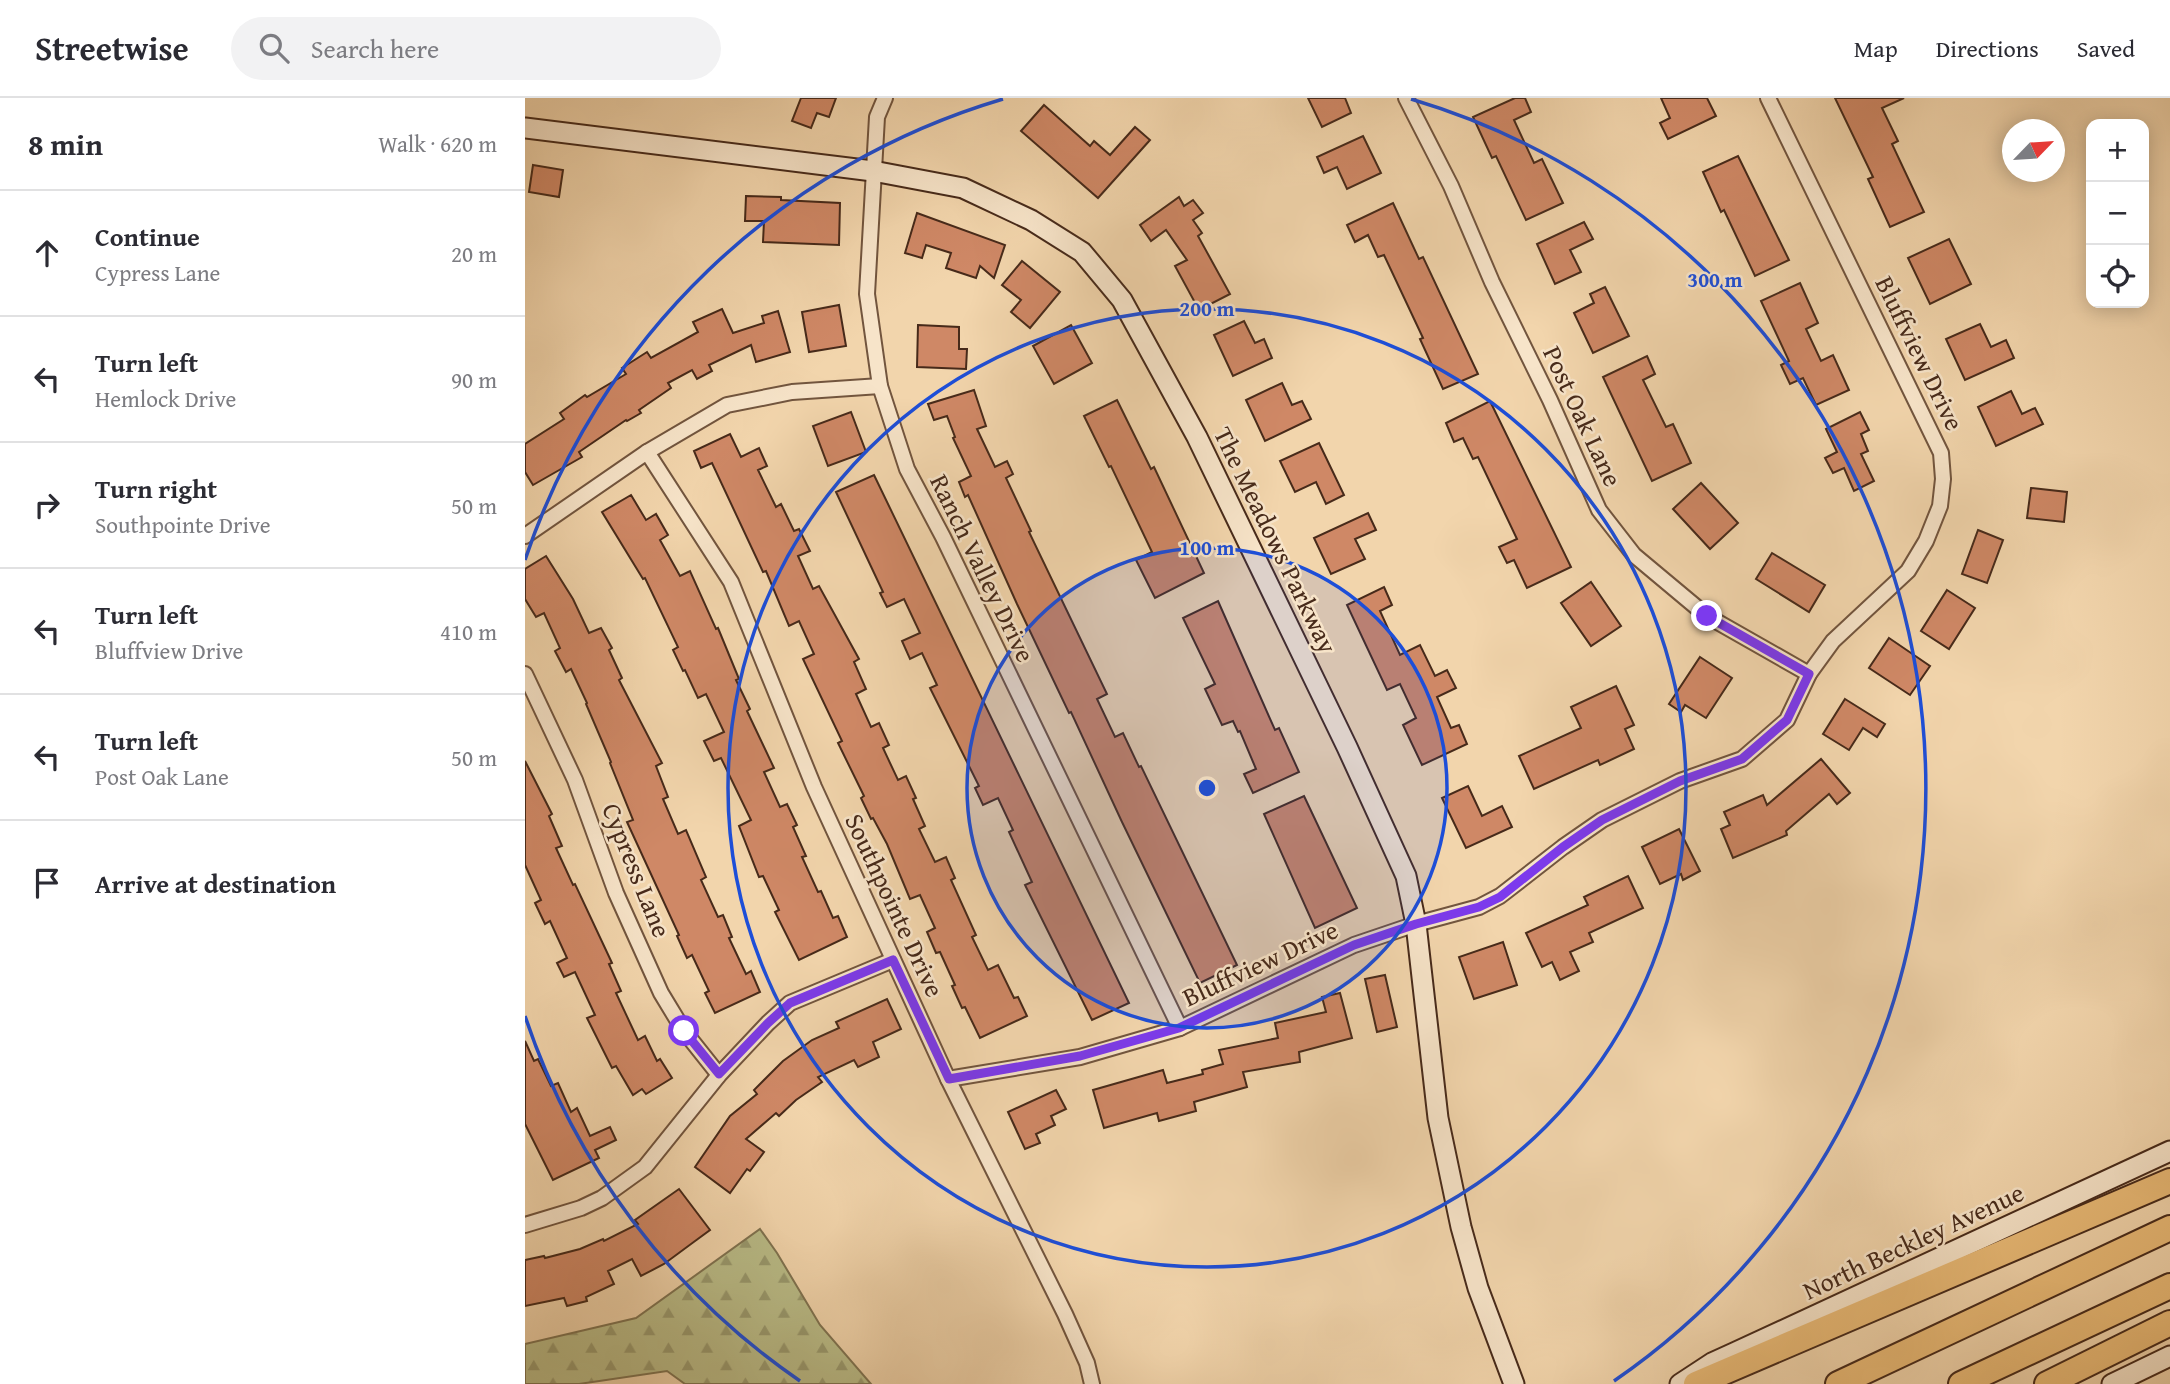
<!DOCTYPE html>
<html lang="en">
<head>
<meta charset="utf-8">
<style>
	body { margin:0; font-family:"Gentium Book Plus",serif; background:#f2f2f3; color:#2b2b33 }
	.controls { position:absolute; right:21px; top:21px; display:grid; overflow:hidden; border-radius:14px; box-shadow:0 4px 18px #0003 }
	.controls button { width:63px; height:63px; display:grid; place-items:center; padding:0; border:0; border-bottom:2px solid #e1e1e2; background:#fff; color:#2b2b33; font:35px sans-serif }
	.compass { position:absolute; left:1477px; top:21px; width:63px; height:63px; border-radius:50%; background:#fff; box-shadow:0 4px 18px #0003; rotate:65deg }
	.stop { position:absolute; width:21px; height:21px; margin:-16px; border:5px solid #7c3aed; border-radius:50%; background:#fff }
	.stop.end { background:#7c3aed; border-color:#fff; box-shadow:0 2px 7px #0008 }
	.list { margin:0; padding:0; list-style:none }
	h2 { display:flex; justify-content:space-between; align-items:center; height:91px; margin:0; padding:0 28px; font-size:30px }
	h2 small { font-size:23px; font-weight:400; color:#7c7c81 }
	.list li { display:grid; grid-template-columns:46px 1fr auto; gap:21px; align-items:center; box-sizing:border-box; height:126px; padding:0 28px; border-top:2px solid #e1e1e2 }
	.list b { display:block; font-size:26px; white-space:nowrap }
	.list p { margin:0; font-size:23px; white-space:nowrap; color:#7c7c81 }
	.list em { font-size:23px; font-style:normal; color:#7c7c81 }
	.icon { flex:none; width:38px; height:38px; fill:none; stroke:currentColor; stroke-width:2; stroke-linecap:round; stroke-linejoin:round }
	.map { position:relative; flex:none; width:1645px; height:1286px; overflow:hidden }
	header { display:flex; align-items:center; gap:42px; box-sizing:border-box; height:98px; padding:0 35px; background:#fff; border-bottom:2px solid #e1e1e2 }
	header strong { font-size:33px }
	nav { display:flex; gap:38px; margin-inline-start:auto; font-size:24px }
	.search { width:490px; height:63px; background:#f2f2f3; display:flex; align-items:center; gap:18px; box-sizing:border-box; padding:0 24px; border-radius:38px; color:#7c7c81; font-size:26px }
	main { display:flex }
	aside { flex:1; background:#fff }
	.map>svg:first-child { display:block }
	.forest { fill:url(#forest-firs); stroke:#807452; stroke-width:2 }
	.building { fill:#cf8866; stroke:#472a1a; stroke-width:2 }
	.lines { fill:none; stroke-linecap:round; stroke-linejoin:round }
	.street-casing { stroke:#72553e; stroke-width:18 }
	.secondary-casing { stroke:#472a1a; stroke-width:23 }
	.highway-casing { stroke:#472a1a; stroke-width:28 }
	.street { stroke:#f7e4c9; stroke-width:14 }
	.secondary { stroke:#f7e4c9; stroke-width:19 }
	.highway { stroke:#e9ba76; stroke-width:24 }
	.route { stroke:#7c3aed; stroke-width:9 }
	.ring { fill:none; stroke:#1d4ed8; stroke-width:3.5 }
	.labels { text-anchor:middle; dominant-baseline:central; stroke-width:5; stroke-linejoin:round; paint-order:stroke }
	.street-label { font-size:26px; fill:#472a1a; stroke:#f7e4c9 }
	.centre { fill:#1d4ed8; stroke:#f7e4c9; stroke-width:3.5 }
	.ring-label { font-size:21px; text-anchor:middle; font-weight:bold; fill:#1d4ed8; stroke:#f7e4c9; stroke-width:5; stroke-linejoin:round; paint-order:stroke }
</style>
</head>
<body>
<header>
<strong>Streetwise</strong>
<div class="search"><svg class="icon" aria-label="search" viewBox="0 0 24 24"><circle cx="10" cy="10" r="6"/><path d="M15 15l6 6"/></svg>Search here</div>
<nav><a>Map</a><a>Directions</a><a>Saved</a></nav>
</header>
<main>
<aside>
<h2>8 min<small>Walk · 620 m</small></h2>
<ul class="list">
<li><svg class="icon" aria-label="ahead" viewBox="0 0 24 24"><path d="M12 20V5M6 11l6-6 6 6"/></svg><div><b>Continue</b><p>Cypress Lane</p></div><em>20 m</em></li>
<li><svg class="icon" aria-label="left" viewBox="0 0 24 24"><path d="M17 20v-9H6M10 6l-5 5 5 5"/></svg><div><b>Turn left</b><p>Hemlock Drive</p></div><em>90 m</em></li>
<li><svg class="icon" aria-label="right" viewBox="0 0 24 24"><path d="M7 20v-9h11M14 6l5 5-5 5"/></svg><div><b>Turn right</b><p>Southpointe Drive</p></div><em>50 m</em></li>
<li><svg class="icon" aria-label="left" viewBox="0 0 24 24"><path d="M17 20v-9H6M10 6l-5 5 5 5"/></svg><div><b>Turn left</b><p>Bluffview Drive</p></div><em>410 m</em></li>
<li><svg class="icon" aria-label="left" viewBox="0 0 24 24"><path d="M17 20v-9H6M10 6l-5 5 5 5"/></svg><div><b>Turn left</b><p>Post Oak Lane</p></div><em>50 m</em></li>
<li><svg class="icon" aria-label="arrive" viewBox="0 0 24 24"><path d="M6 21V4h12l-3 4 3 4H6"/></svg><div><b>Arrive at destination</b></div></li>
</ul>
</aside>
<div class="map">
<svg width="1645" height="1286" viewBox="0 0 1645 1286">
	<defs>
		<pattern id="forest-firs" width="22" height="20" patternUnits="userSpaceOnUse" patternTransform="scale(1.75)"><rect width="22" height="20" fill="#babd89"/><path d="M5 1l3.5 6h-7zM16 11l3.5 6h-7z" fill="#999a6f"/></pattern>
	</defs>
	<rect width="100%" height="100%" fill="#f2d5ac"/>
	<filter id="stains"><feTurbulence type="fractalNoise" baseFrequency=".00286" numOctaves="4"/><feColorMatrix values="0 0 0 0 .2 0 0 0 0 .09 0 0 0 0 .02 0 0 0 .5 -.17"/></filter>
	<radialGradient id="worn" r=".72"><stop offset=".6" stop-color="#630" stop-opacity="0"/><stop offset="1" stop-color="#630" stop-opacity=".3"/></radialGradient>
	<!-- forest -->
	<path class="forest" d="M 235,1131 L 252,1155 L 295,1227 L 346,1286 L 160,1286 L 142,1273 L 54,1286 L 0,1286 L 0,1246 L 111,1220 Z"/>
	<!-- building -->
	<g class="building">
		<path d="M 276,0 L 311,0 L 304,19 L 292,15 L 286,30 L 267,23 Z"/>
		<path d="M 783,0 L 820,0 L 826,15 L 797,29 Z"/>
		<path d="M 990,0 L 1000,0 L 1006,14 L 989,22 L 1009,65 L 1017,61 L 1038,105 L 1001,122 L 971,58 L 967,60 L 948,19 Z"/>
		<path d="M 1136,0 L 1182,0 L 1191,18 L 1143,41 L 1135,25 L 1145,20 Z"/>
		<path d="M 1310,0 L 1379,0 L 1357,10 L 1373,43 L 1367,46 L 1399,114 L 1365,129 L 1343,81 L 1348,79 Z"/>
		<path d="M 519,7 L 565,48 L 569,43 L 585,57 L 610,29 L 625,42 L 573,100 L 496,33 Z"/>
		<path d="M 838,38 L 856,75 L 822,91 L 812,69 L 799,75 L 792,59 Z"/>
		<path d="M 1213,58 L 1264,162 L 1230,178 L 1199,112 L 1196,114 L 1178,74 Z"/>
		<path d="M 8,67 L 38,72 L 34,99 L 4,94 Z"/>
		<path d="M 221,98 L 256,99 L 256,102 L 315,105 L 314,147 L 238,144 L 239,123 L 220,123 Z"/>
		<path d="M 654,99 L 659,108 L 668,102 L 678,115 L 668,122 L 677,135 L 673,138 L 705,196 L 674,212 L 650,168 L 662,162 L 641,132 L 626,143 L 615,127 Z"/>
		<path d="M 868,105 L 894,161 L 898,159 L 953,276 L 918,291 L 895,241 L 898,240 L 859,157 L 853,159 L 843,137 L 830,144 L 822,127 Z"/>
		<path d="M 392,115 L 480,147 L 469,180 L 455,168 L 451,180 L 421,170 L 426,155 L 401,147 L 397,160 L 380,155 Z"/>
		<path d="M 1059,124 L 1068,141 L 1045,152 L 1056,174 L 1030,186 L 1012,146 Z"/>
		<path d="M 1424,141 L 1446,186 L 1405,206 L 1383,160 Z"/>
		<path d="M 497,163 L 535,194 L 505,230 L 486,214 L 496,202 L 477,187 Z"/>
		<path d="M 1275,185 L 1293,225 L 1281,231 L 1296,263 L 1308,257 L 1324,292 L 1291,307 L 1278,280 L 1265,286 L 1256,267 L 1264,263 L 1236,203 Z"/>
		<path d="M 1080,189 L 1104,238 L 1068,255 L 1049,215 L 1069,205 L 1065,196 Z"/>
		<path d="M 314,207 L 321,248 L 284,254 L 277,214 Z"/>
		<path d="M 197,211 L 208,235 L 239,225 L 237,218 L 253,213 L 265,254 L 231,264 L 226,247 L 184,267 L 187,273 L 172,281 L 167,272 L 143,285 L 146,290 L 114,312 L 116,315 L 102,323 L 101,322 L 54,354 L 57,359 L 8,387 L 0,374 L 0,346 L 39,321 L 35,315 L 60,297 L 62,299 L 101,276 L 97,270 L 122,254 L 126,260 L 173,234 L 168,224 Z"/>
		<path d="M 719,223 L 730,245 L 739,241 L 747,260 L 708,278 L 689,237 Z"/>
		<path d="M 1455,226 L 1466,249 L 1481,242 L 1489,260 L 1440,282 L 1421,241 Z"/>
		<path d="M 393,227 L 434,229 L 434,251 L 442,251 L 441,271 L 392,269 Z"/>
		<path d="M 546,227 L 567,265 L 529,286 L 508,248 Z"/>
		<path d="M 1122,258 L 1130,276 L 1118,282 L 1141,329 L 1148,326 L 1166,365 L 1127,383 L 1078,279 Z"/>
		<path d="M 757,285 L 767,307 L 777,303 L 786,321 L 740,343 L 721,302 Z"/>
		<path d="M 449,292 L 461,328 L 452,331 L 470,369 L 482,363 L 488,376 L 481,380 L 506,433 L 504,434 L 582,596 L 572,601 L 590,639 L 598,635 L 614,669 L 616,668 L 712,867 L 675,885 L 597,724 L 546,614 L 544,615 L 492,506 L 443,397 L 440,399 L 434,384 L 446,378 L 428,340 L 430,339 L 422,318 L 409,322 L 403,306 Z"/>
		<path d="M 1486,293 L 1497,316 L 1510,310 L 1518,326 L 1471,348 L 1453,309 Z"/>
		<path d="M 592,302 L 626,371 L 629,369 L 679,475 L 630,500 L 611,462 L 627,454 L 586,368 L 584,369 L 559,318 Z"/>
		<path d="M 965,303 L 1046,469 L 1002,490 L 989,462 L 982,465 L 974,449 L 992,441 L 953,359 L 948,361 L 938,340 L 929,344 L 921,325 Z"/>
		<path d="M 326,314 L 341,354 L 303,368 L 288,328 Z"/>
		<path d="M 1335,314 L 1344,332 L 1336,336 L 1343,353 L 1336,356 L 1349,383 L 1329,393 L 1319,370 L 1308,375 L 1300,360 L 1312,354 L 1301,331 Z"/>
		<path d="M 205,336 L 216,359 L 234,350 L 242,368 L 233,372 L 251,409 L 256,406 L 269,433 L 274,431 L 285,453 L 273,458 L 288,491 L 294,488 L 334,561 L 329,564 L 341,591 L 331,596 L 346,629 L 354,625 L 364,647 L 358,650 L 373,682 L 381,678 L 391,700 L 388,701 L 400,728 L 394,731 L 410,764 L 421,759 L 430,780 L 426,782 L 451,837 L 447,839 L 463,872 L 473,867 L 489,900 L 493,899 L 502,918 L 455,940 L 440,909 L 437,910 L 427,888 L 430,887 L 415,854 L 411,855 L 402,834 L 410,830 L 395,797 L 385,801 L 362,746 L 348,720 L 346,721 L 336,700 L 339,698 L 313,645 L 317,643 L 278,561 L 289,556 L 274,523 L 264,528 L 241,473 L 238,474 L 187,365 L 176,370 L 169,353 Z"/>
		<path d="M 794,345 L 819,397 L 801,406 L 791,384 L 770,394 L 755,363 Z"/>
		<path d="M 349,377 L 604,905 L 567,922 L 500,787 L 507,784 L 484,734 L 488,732 L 473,700 L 458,707 L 450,690 L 454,688 L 405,590 L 412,587 L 397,555 L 385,561 L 377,543 L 395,535 L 379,501 L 362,509 L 355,495 L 358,494 L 311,394 Z"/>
		<path d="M 1176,385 L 1213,425 L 1185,451 L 1148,411 Z"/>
		<path d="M 1506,390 L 1542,394 L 1539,424 L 1502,420 Z"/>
		<path d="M 106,397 L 121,422 L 131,416 L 143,437 L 135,442 L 155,478 L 165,473 L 191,531 L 193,530 L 214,581 L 211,582 L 225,611 L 222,613 L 249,670 L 239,674 L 255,709 L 262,706 L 272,727 L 268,729 L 281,758 L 277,759 L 293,794 L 296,793 L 308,820 L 313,818 L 322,839 L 274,862 L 250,814 L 254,812 L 238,778 L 234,779 L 214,728 L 226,722 L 196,660 L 189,663 L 179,643 L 199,634 L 181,596 L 173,600 L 160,572 L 158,573 L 148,552 L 153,549 L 120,480 L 118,481 L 77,414 Z"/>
		<path d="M 843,415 L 851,432 L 830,441 L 840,461 L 806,476 L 789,440 Z"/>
		<path d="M 1453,432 L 1478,442 L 1462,485 L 1437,476 Z"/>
		<path d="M 1247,455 L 1300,487 L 1284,514 L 1231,481 Z"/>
		<path d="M 21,458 L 48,501 L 64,535 L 76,530 L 87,550 L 84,552 L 97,580 L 94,582 L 137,665 L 131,668 L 143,699 L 138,701 L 153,736 L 161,732 L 181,779 L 176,782 L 193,819 L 198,817 L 207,839 L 204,840 L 221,876 L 226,873 L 235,894 L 190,915 L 180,895 L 184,893 L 167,857 L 162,860 L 152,838 L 154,837 L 102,724 L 108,722 L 85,665 L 86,664 L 61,606 L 62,605 L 46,571 L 41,574 L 30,553 L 35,550 L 19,515 L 11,519 L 0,501 L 0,471 Z"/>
		<path d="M 1066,484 L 1096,528 L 1066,548 L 1036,505 Z"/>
		<path d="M 859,489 L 867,507 L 855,513 L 875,557 L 895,547 L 910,578 L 922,572 L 931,590 L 912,599 L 926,630 L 934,627 L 942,646 L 897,667 L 878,627 L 891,620 L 875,586 L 862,592 L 822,507 Z"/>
		<path d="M 1422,492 L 1450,510 L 1424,551 L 1396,533 Z"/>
		<path d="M 693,503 L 750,632 L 754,630 L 774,674 L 728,695 L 719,676 L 731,671 L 715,633 L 713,634 L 708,623 L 697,627 L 680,591 L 690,586 L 658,520 Z"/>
		<path d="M 1364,540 L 1405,568 L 1385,597 L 1344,570 Z"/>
		<path d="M 1175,559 L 1207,580 L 1181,620 L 1160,607 L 1156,614 L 1144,606 Z"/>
		<path d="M 1091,588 L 1109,627 L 1100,631 L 1109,651 L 1075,667 L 1073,662 L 1009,691 L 994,658 L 1056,630 L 1046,609 Z"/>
		<path d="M 1320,601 L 1360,626 L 1352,639 L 1338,630 L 1324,652 L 1298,636 Z"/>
		<path d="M 1296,661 L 1325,695 L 1312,706 L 1304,696 L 1261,733 L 1262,737 L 1208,760 L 1196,731 L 1205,727 L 1199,714 L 1238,697 L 1242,707 Z"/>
		<path d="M 0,663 L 27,716 L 24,718 L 37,748 L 31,750 L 48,787 L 50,786 L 87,865 L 84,866 L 96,893 L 91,895 L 113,942 L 120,938 L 132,963 L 135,961 L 147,980 L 121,996 L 117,991 L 108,997 L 91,968 L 87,970 L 62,920 L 70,917 L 50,874 L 39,879 L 32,865 L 42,860 L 25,823 L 20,826 L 10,805 L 16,802 L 0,767 Z"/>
		<path d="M 943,688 L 957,718 L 977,708 L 987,729 L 941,750 L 917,700 Z"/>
		<path d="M 779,698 L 832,810 L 790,830 L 739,716 Z"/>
		<path d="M 1154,731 L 1175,773 L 1158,782 L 1156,776 L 1135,786 L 1117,749 Z"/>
		<path d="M 1103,778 L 1118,810 L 1064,835 L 1068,844 L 1045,854 L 1054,873 L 1035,882 L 1027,864 L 1017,869 L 1001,835 L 1063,807 L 1059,799 Z"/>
		<path d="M 978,844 L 992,887 L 949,901 L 934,859 Z"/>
		<path d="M 860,877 L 872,929 L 852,934 L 840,881 Z"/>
		<path d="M 815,895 L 827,940 L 774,954 L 775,964 L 718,974 L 722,989 L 669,1004 L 671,1013 L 634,1023 L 632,1015 L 579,1030 L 568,992 L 638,972 L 642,985 L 678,976 L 677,972 L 698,966 L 694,952 L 753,940 L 750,925 L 801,914 L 797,899 Z"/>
		<path d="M 362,901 L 376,931 L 348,944 L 354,959 L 333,969 L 329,962 L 293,979 L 297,984 L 271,1002 L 254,1018 L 251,1015 L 221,1041 L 239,1054 L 225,1073 L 222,1071 L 205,1095 L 170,1069 L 205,1018 L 232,996 L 229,992 L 258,963 L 287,942 L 314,930 L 311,924 Z"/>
		<path d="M 0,943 L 9,963 L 13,961 L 26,988 L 33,985 L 46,1014 L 52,1010 L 65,1038 L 85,1029 L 91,1042 L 70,1052 L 74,1060 L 28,1082 L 0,1026 Z"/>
		<path d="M 531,992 L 541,1011 L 526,1018 L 530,1027 L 511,1036 L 515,1045 L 500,1051 L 483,1014 Z"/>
		<path d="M 154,1091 L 185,1132 L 166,1146 L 139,1166 L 116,1178 L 107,1161 L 83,1173 L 89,1186 L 61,1199 L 62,1203 L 42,1208 L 39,1200 L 0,1208 L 0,1162 L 19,1158 L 20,1160 L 55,1151 L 78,1141 L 79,1143 L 113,1126 L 110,1122 Z"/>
	</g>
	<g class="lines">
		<defs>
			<g id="street">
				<path d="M 360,0 L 352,19 L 342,196 L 355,288 L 382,371 L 418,439 L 655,930"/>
				<path d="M 881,0 L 926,88 L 967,184 L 1025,302 L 1074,412 L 1109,457 L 1182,518 L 1284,576"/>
				<path d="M 122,354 L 206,484 L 289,689 L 423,981 L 540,1216 L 562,1265 L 567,1286"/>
				<path d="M 0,438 L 122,354 L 202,307 L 267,294 L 355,288"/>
				<path d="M 0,576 L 50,682 L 91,795 L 136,895 L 159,933 L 194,977"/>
				<path d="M 423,981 L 555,959 L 655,930 L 829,847 L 891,826 L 954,809 L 975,798 L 1038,749 L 1077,722 L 1155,683 L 1217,661 L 1262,622 L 1284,576 L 1308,543 L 1383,473 L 1401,443 L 1415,408 L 1418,381 L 1416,355 L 1243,0"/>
				<path d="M 0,1127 L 56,1110 L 77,1100 L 120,1069 L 194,977 L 243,925 L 265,905 L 368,862"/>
			</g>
			<g id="secondary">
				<path d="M 0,30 L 348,73 L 438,90 L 506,122 L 557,154 L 597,202 L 672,339 L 822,649 L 881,778 L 891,826 L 913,1020 L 936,1129 L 953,1190 L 989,1286"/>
				<path d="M 1155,1286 L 1187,1265 L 1209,1255 L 1645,1053"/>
				<path d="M 1587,1286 L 1645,1258"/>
			</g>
			<g id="highway">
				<path d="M 1171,1286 L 1645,1083"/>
				<path d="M 1313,1286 L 1645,1130"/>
				<path d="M 1436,1286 L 1645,1188"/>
				<path d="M 1522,1286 L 1645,1225"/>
			</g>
		</defs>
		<!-- street casing -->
		<use href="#street" class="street-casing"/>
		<!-- secondary casing -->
		<use href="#secondary" class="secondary-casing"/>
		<!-- highway casing -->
		<use href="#highway" class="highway-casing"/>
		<!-- street -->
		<use href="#street" class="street"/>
		<!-- secondary -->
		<use href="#secondary" class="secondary"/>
		<!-- highway -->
		<use href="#highway" class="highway"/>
	</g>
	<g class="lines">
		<!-- route -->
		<path class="route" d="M 159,933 L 194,976 L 243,925 L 265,905 L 368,862 L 424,981 L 555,958 L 654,930 L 829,847 L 891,826 L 954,809 L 975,799 L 1038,749 L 1077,722 L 1155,683 L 1217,661 L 1262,622 L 1284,576 L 1182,518"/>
	</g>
	<!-- distance rings -->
	<circle cx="682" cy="690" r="240" fill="#1d4ed8" fill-opacity=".12"/>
	<g class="ring">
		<circle cx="682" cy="690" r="240"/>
		<circle cx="682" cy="690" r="479"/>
		<path d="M275 1283A719 719 0 0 1 0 918M0 462A719 719 0 0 1 478 1M886 1A719 719 0 0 1 1089 1283"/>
	</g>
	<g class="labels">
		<!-- street labels -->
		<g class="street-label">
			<text transform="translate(1395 255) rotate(64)">Bluffview Drive</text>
			<text transform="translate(1058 318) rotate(65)">Post Oak Lane</text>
			<text transform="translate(751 442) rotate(64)">The Meadows Parkway</text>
			<text transform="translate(458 470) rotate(64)">Ranch Valley Drive</text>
			<text transform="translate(112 772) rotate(68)">Cypress Lane</text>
			<text transform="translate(370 807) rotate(65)">Southpointe Drive</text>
			<text transform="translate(735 865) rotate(-25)">Bluffview Drive</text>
			<text transform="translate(1388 1143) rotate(-25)">North Beckley Avenue</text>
		</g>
	</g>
	<circle cx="682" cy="690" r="10" class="centre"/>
	<g class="ring-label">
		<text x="1190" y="189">300 m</text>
		<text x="682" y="218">200 m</text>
		<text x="682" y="457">100 m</text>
	</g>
	<rect width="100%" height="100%" filter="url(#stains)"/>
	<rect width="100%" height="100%" fill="url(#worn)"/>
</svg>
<div class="controls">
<button>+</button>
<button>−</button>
<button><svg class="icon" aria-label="locate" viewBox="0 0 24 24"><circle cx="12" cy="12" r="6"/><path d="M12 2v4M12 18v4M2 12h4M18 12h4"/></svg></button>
</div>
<svg class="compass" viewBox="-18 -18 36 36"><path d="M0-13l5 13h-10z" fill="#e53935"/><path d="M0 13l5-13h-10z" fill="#7c7c81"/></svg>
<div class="stop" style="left:159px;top:933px"></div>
<div class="stop end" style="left:1182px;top:518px"></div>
</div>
</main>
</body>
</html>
